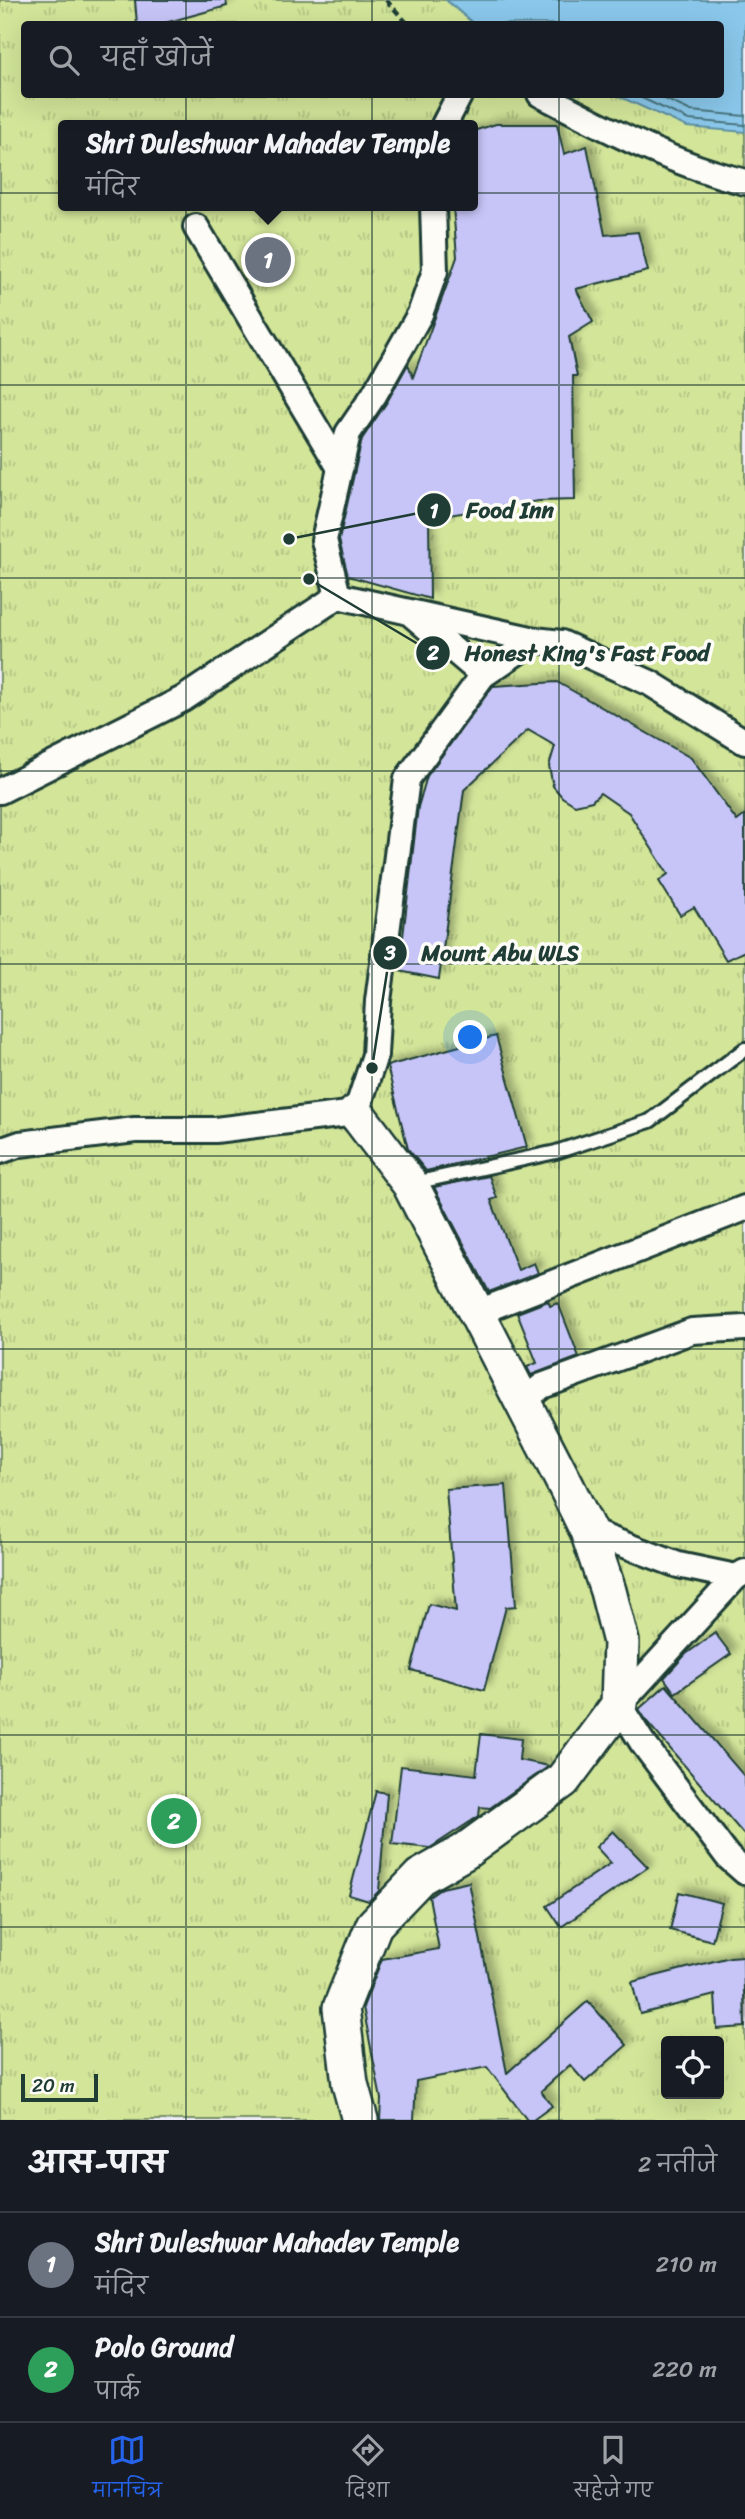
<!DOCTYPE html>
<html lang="hi">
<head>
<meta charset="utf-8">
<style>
	body { margin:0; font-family:Sriracha,"Playpen Sans Deva",sans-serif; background:#242831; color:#f1f3f6 }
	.controls { position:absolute; right:21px; bottom:21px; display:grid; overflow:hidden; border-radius:7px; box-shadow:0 7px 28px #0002 }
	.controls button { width:63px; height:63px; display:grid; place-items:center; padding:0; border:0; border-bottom:2px solid #363941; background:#171b24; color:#f1f3f6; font:35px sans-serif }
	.scale { position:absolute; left:21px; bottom:18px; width:77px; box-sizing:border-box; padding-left:7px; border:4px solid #1f3d34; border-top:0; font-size:19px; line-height:24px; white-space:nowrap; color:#1f3d34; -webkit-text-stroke:5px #fdfcf7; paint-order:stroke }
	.you { position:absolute; left:471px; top:1038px; width:24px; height:24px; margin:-18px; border:5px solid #fff; border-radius:50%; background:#1a73e8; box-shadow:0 0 0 10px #1a73e833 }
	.badge { display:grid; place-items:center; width:46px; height:46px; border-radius:50%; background:#2563eb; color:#fff; font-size:23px; font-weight:700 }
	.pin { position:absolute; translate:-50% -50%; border:4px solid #fff; box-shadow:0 2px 7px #0006 }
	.popup { position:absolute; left:58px; top:120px; width:420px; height:91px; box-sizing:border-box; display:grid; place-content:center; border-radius:7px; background:#171b24; filter:drop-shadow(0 2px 5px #0005); font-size:23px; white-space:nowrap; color:#9ea1a6 }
	.popup b { font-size:26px; color:#f1f3f6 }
	.popup::after { content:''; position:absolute; left:50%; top:100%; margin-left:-14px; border:14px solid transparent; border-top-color:#171b24 }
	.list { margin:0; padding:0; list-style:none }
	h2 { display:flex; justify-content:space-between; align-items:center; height:91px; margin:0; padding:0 28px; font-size:30px }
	h2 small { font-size:23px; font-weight:400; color:#9ea1a6 }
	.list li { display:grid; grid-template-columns:46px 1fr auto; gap:21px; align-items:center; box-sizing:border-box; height:105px; padding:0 28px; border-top:2px solid #363941 }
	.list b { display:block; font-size:26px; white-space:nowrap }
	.list p { margin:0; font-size:23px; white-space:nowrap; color:#9ea1a6 }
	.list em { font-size:23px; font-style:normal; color:#9ea1a6 }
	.icon { flex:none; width:38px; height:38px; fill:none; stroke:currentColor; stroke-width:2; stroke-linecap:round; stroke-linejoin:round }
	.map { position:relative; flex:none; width:745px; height:2120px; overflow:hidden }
	.search { position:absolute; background:#171b24; box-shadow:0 7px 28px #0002; left:21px; right:21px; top:21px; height:77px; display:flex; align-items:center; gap:18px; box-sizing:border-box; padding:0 24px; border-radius:7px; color:#9ea1a6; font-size:26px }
	.sheet { height:301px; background:#171b24 }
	nav { display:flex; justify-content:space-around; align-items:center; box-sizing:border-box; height:98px; border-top:2px solid #363941; background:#171b24; font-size:19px; color:#9ea1a6 }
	nav a { display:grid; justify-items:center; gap:4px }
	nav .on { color:#2563eb }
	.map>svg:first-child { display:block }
	.park { fill:url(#park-tufts); stroke:#789166; stroke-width:2; fill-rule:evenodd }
	.water { fill:#8ac7ea; stroke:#5f90a1; stroke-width:2 }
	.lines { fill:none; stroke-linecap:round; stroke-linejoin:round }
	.shore { stroke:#4a747d; stroke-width:2 }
	.building { fill:#c7c5f7; stroke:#1f3d34; stroke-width:2; filter:url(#shadow) }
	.lane-casing { stroke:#1f3d34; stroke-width:18 }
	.street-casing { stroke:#1f3d34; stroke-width:30 }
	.secondary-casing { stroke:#1f3d34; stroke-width:40 }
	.path { stroke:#1f3d34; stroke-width:4.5; stroke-dasharray:7 5; stroke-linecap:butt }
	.lane { stroke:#fdfcf7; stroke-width:12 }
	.street { stroke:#fdfcf7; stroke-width:24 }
	.secondary { stroke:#fdfcf7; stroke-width:35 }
	.grid { fill:none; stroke:#1f3d34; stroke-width:2; stroke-opacity:0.55 }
	.leader { fill:none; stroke:#1f3d34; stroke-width:2.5 }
	.callout-dot { fill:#1f3d34; stroke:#fdfcf7; stroke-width:2.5 }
	.mark-label { font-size:21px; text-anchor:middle; font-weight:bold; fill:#fff }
	.callout-label { font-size:23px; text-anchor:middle; font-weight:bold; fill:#1f3d34; stroke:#fdfcf7; stroke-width:7; stroke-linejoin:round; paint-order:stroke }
</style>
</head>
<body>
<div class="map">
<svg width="745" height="2120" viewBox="0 0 745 2120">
	<defs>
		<pattern id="park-tufts" width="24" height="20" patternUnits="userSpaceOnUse" patternTransform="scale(1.75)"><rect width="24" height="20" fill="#d2e599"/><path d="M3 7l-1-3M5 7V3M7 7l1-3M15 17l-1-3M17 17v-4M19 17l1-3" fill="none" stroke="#b4c584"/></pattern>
		<filter id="shadow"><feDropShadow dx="6" dy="-6" stdDeviation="3.5" flood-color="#0004"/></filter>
	</defs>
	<rect width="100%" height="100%" fill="#edecf7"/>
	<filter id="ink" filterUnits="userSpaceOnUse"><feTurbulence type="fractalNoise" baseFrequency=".0143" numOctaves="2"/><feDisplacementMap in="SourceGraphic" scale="14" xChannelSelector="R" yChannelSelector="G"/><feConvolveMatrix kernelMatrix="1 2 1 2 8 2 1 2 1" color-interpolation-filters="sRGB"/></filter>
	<g filter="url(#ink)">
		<!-- park -->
		<path class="park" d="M 0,0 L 745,0 L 745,2120 L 0,2120 ZM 24,24 L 720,24 L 720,94 L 24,94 ZM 63,125 L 473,125 L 473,206 L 63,206 ZM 666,2041 L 719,2041 L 719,2094 L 666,2094 Z"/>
		<!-- water -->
		<path class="water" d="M 446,0 L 745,0 L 745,132 L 687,127 L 616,95 L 720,94 L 720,24 L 474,24 Z"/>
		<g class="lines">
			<!-- shore -->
			<g class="shore">
				<path d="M 633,94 L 689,120 L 745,125"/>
				<path d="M 654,94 L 691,111 L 745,116"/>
			</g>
		</g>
		<!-- building -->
		<g class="building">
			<path d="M 135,0 L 226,0 L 227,6 L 161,24 L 137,24 Z"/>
			<path d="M 496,124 L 557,124 L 564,154 L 587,146 L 605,235 L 638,232 L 648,271 L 576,289 L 593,322 L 569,337 L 577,376 L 573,376 L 575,500 L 539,501 L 429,518 L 430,599 L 348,576 L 339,540 L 362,439 L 387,402 L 408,364 L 413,377 L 451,274 L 457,257 L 453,206 L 473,206 L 473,131 Z"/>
			<path d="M 557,682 L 691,758 L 737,821 L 745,815 L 745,951 L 726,960 L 694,907 L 680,915 L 659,881 L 668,874 L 629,813 L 600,793 L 592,801 L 575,805 L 562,797 L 553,786 L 549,766 L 555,746 L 528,730 L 464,790 L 439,979 L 399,971 L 418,807 L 427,776 L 493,686 Z"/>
			<path d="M 496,1036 L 527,1147 L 426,1171 L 408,1149 L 387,1066 Z"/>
			<path d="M 489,1176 L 497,1198 L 491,1200 L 518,1270 L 534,1263 L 538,1273 L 489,1292 L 434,1187 Z"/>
			<path d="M 548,1301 L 550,1306 L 558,1303 L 579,1357 L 531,1375 L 527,1367 L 537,1363 L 517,1313 Z"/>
			<path d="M 506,1485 L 516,1606 L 506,1607 L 484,1690 L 411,1670 L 429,1604 L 456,1611 L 446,1489 Z"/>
			<path d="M 715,1633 L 731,1654 L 675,1693 L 664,1678 L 686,1654 Z"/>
			<path d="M 666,1685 L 745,1777 L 745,1836 L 648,1723 L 639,1709 Z"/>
			<path d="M 481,1734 L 521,1739 L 519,1760 L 549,1766 L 490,1808 L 480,1807 L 479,1816 L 430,1848 L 392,1844 L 401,1766 L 476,1775 Z"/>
			<path d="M 376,1791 L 387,1793 L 379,1891 L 369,1901 L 349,1895 Z"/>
			<path d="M 613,1831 L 648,1867 L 561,1927 L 547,1906 L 611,1863 L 596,1847 Z"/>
			<path d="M 469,1882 L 507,2073 L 588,2001 L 627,2045 L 585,2082 L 570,2065 L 541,2091 L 552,2106 L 533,2120 L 527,2120 L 487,2067 L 416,2081 L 414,2120 L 380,2120 L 381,2099 L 363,2007 L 382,1959 L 439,1949 L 429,1897 L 442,1888 Z"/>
			<path d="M 679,1892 L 722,1903 L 712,1941 L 670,1930 Z"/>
			<path d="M 743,1956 L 745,2027 L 717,2029 L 715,1995 L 640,2014 L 632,1982 L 730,1957 Z"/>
		</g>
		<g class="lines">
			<defs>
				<path id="lane" d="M 414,1183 L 556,1152 L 650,1121 L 745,1049"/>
				<g id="street">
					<path d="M 540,94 C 607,129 671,164 745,182"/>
					<path d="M 444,125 L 460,94"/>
					<path d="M 196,227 L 340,468"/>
					<path d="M 338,596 L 324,540 L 348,433 L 374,395 L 420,314 L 435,271 L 433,206"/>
					<path d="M 409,612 L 483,675"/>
					<path d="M 0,791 L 183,699 L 338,596 L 535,640 L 561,643 L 650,683 L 745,742"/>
					<path d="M 0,1151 L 20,1144 L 135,1130 L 215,1130 L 356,1113 L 375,1055 L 378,1001 L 407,779 L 483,675 L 535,640"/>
					<path d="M 476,1313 L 745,1208"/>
					<path d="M 521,1403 L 542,1386 L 692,1331 L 745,1328"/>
					<path d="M 588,1531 L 678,1565 L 736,1577"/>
					<path d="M 745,1572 L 736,1577 L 619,1705 L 642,1742 L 728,1857 L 745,1872"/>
				</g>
				<path id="secondary" d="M 356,1113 L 410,1184 L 567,1488 L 588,1531 L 608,1591 L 621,1642 L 619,1705 L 563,1780 L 464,1852 L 420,1877 L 374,1925 L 341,2008 L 350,2084 L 360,2120"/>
			</defs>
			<!-- lane casing -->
			<use href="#lane" class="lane-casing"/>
			<!-- street casing -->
			<use href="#street" class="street-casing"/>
			<!-- secondary casing -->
			<use href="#secondary" class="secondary-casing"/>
			<!-- path -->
			<path class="path" d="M 386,0 L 408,24"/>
			<!-- lane -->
			<use href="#lane" class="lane"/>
			<!-- street -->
			<use href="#street" class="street"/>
			<!-- secondary -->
			<use href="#secondary" class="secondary"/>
		</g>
	</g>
	<!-- grid -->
	<path class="grid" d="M 186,0 L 186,24M 372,0 L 372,24M 559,0 L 559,24M 186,94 L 186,2120M 372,94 L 372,2120M 559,94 L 559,2120M 0,193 L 745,193M 0,385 L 745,385M 0,578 L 745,578M 0,771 L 745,771M 0,964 L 745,964M 0,1156 L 745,1156M 0,1349 L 745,1349M 0,1542 L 745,1542M 0,1735 L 745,1735M 0,1927 L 745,1927"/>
	<!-- callouts -->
	<path class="leader" d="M289 539L434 510M309 579L433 653M372 1068L390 953"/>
	<g class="callout-dot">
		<circle cx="289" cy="539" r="7"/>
		<circle cx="309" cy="579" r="7"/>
		<circle cx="372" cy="1068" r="7"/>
		<circle cx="434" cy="510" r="18"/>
		<circle cx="433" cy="653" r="18"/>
		<circle cx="390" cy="953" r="18"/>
	</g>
	<g class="mark-label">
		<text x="434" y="518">1</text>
		<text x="433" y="660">2</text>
		<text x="390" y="960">3</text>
	</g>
	<g class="callout-label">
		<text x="510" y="518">Food Inn</text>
		<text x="587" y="661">Honest King's Fast Food</text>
		<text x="500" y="961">Mount Abu WLS</text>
	</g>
</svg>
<div class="controls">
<button><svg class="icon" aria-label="locate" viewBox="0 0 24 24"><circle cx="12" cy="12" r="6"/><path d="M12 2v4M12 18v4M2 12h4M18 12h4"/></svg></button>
</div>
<div class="scale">20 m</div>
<div class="you"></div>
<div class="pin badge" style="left:268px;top:260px;background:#6b7280">1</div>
<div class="popup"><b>Shri Duleshwar Mahadev Temple</b>मंदिर</div>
<div class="pin badge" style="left:174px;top:1821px;background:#2e9e5b">2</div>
<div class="search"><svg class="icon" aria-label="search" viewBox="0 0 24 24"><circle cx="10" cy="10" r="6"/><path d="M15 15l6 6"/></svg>यहाँ खोजें</div>
</div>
<section class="sheet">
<h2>आस-पास<small>2 नतीजे</small></h2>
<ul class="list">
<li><span class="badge" style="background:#6b7280">1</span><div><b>Shri Duleshwar Mahadev Temple</b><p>मंदिर</p></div><em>210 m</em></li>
<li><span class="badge" style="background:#2e9e5b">2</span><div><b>Polo Ground</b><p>पार्क</p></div><em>220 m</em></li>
</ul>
</section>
<nav>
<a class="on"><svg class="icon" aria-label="map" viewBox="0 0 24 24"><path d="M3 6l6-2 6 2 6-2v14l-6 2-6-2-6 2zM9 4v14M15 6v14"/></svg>मानचित्र</a>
<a><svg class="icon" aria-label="directions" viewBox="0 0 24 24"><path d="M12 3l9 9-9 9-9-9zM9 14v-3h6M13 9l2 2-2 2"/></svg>दिशा</a>
<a><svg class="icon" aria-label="saved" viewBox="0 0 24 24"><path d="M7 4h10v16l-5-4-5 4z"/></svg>सहेजे गए</a>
</nav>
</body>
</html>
